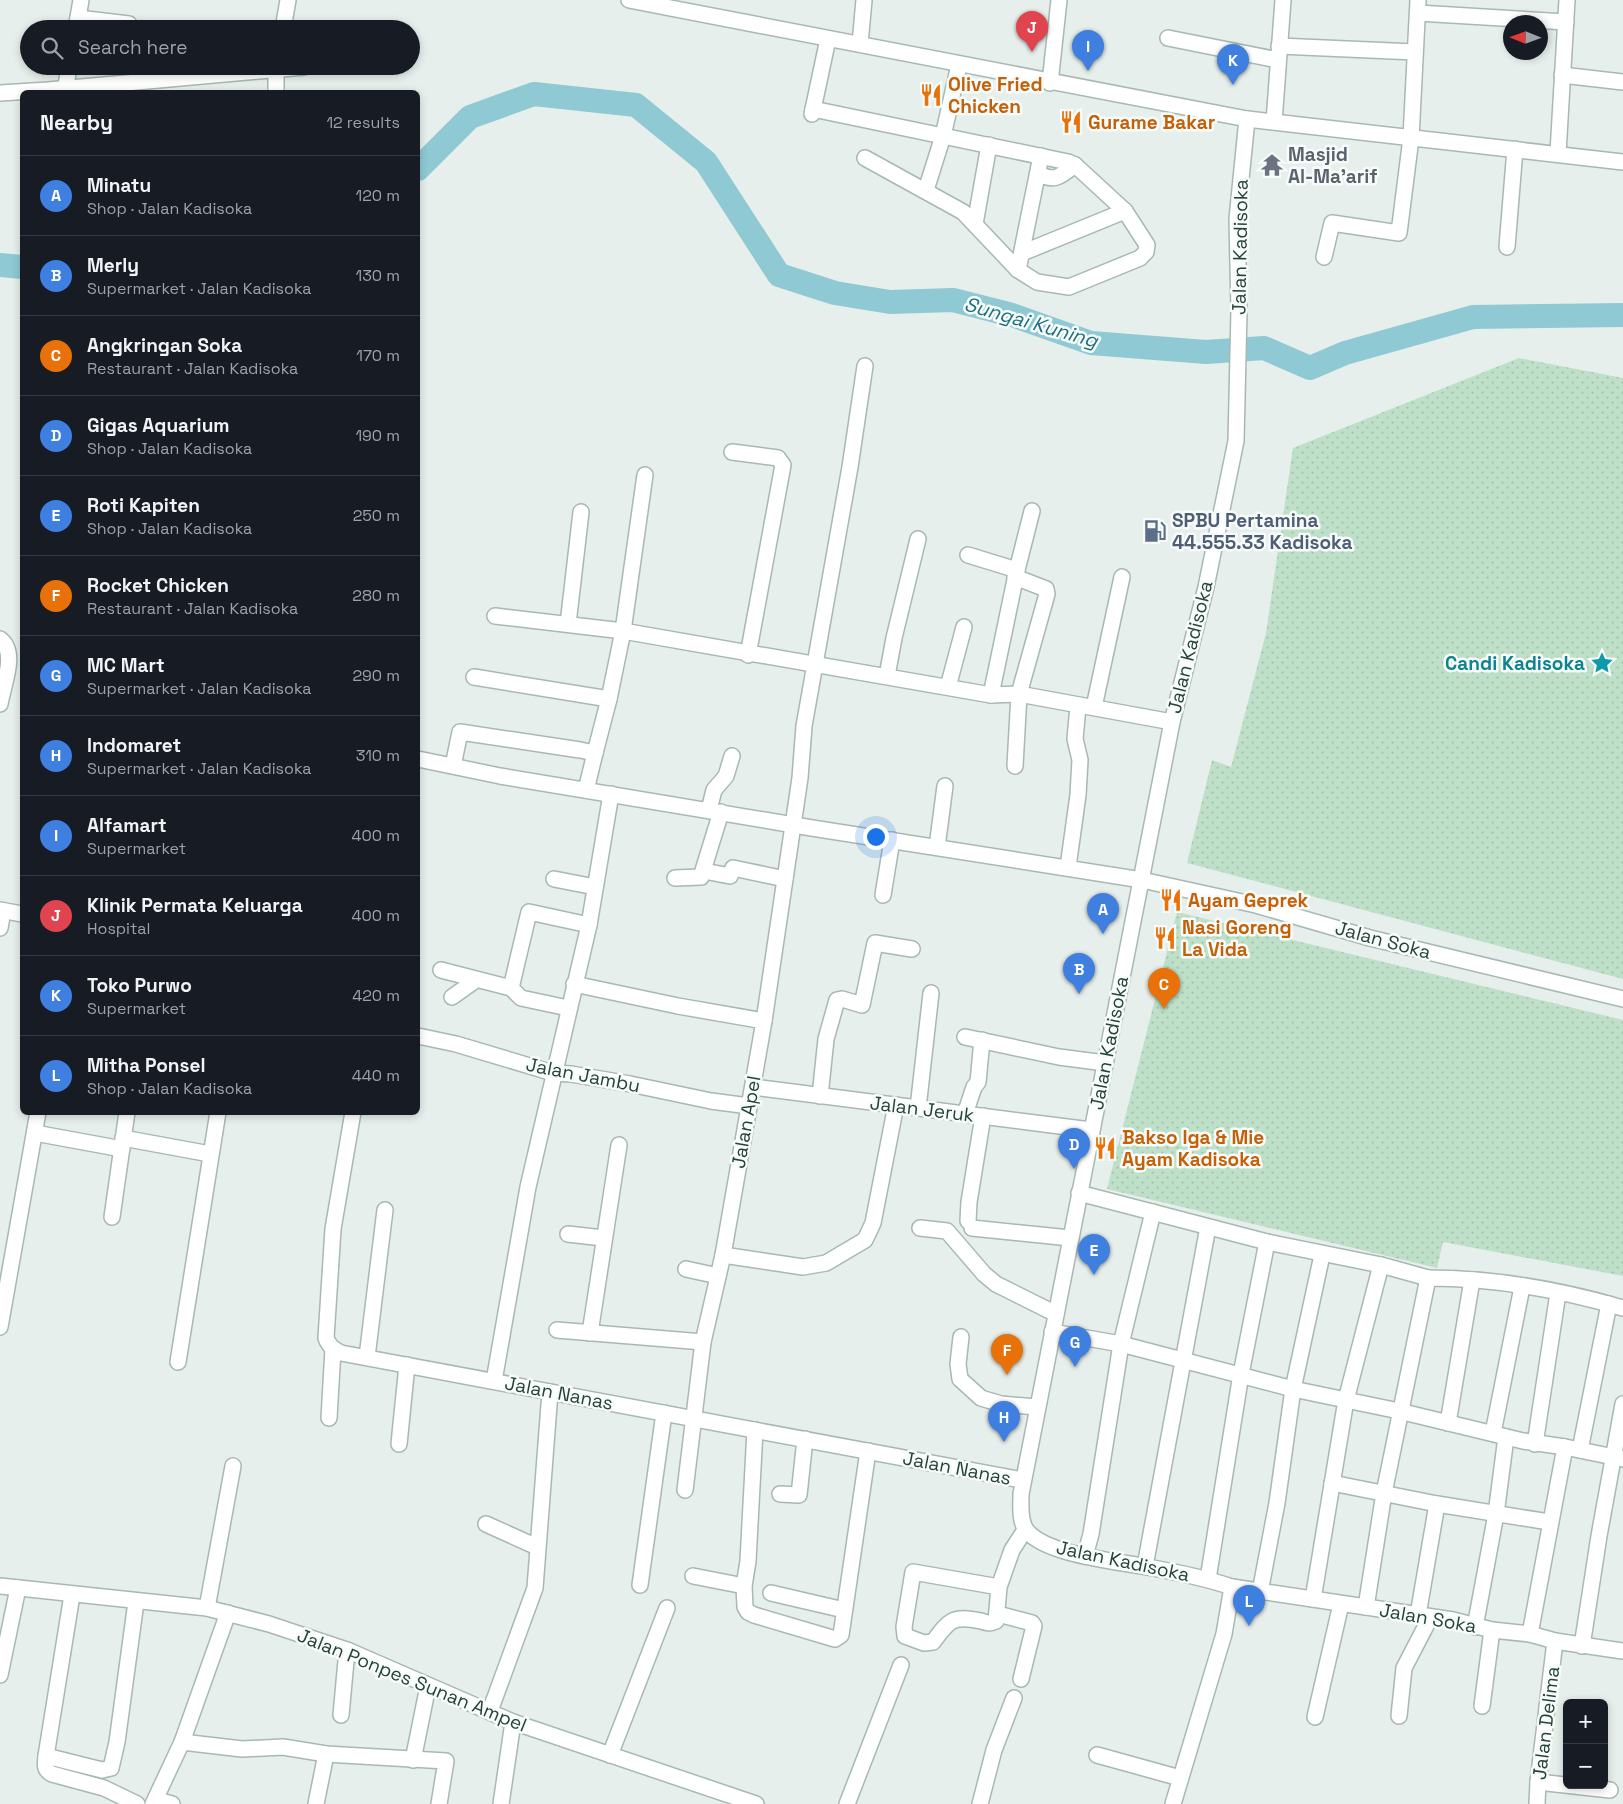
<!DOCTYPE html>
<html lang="en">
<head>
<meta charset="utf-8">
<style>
	body { margin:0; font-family:"Space Grotesk",sans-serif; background:#20242c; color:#f1f3f6 }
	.controls { position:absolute; right:15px; bottom:15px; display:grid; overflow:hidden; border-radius:8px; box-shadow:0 2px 8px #0003 }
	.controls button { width:45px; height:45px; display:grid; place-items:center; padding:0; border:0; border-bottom:1px solid #363941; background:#171b24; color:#f1f3f6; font:25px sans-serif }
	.compass { position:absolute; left:1503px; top:15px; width:45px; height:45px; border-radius:50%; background:#171b24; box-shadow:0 2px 8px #0003; rotate:271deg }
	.you { position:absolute; left:875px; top:836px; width:18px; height:18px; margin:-12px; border:4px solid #fff; border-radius:50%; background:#1a73e8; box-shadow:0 0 0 8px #1a73e833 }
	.badge { display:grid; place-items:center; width:32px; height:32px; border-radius:50%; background:#f4845f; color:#fff; font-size:16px; font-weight:700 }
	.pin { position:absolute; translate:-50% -41px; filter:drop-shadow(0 1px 2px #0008) }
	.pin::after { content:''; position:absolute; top:26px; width:18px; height:15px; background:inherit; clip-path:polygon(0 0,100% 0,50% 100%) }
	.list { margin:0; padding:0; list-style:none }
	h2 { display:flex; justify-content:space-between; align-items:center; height:65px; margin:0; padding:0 20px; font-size:21px }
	h2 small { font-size:16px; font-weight:400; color:#9ea1a6 }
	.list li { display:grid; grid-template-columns:32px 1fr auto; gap:15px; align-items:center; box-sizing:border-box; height:80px; padding:0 20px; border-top:1px solid #363941 }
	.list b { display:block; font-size:19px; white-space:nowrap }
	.list p { margin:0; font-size:16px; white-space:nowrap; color:#9ea1a6 }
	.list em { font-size:16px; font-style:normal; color:#9ea1a6 }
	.icon { flex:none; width:28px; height:28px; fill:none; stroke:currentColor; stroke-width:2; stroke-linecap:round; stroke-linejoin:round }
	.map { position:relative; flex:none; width:1623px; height:1804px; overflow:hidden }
	.search { position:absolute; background:#171b24; box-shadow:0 2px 8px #0003; left:20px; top:20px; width:400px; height:55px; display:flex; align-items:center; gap:12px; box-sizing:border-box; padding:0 18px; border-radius:28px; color:#9ea1a6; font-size:19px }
	.panel { position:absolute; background:#171b24; box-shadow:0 2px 8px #0003; left:20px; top:90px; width:400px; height:1025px; border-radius:8px }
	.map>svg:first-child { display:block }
	.grass { fill:url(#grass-dots) }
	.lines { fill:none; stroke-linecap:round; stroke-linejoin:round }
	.river { stroke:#8ec9d4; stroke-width:24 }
	.minor-casing { stroke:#a8b8b2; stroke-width:18 }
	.minor { stroke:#fff; stroke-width:15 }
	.labels { text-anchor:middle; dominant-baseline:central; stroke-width:5; stroke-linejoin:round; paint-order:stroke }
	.food-label { font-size:19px; font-weight:bold; fill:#c56008; stroke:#f7fbf9; text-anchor:start }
	.worship-label { font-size:19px; font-weight:bold; fill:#5b616d; stroke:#f7fbf9; text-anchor:start }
	.street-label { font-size:19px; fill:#24423a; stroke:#f7fbf9 }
	.service-label { font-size:19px; font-weight:bold; fill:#4e5e75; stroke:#f7fbf9; text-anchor:start }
	.culture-label { font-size:19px; font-weight:bold; fill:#0d838f; stroke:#f7fbf9; text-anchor:end }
	.water-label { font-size:20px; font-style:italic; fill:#1c6f80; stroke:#f7fbf9 }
</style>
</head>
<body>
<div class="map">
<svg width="1623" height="1804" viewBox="0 0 1623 1804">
	<defs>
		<pattern id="grass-dots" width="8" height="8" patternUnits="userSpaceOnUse" patternTransform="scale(1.25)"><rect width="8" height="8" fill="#bfe0c8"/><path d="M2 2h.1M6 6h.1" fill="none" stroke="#a4c1ad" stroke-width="1.8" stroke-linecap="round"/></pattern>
	</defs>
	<rect width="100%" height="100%" fill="#e6efeb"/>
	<!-- grass -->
	<g class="grass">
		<path d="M 1519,358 L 1623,378 L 1623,979 L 1187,863 L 1212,760 L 1231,767 L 1266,633 L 1293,448 Z"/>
		<path d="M 1177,912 L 1623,1020 L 1623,1276 L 1443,1242 L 1437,1268 L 1107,1189 Z"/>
	</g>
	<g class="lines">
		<!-- river -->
		<g class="river">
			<path d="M 418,169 L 470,117 L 534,94 L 636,105 L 706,162 L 779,275 L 835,293 L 890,302 L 953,300 L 1012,315 L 1091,343 L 1206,352 L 1264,348 L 1310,368 L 1345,353 L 1473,317 L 1623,315"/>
			<path d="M 0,265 L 22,267"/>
		</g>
		<defs>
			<g id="minor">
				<path d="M 629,0 L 1247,119 L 1623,162"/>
				<path d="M 1418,13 L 1566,22"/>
				<path d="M 78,18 L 129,24"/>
				<path d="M 76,29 L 81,0"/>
				<path d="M 283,29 L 288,0"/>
				<path d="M 1168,38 L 1278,60"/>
				<path d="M 860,44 L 864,0"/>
				<path d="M 1279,46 L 1415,52"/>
				<path d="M 1562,75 L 1623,82"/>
				<path d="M 1050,83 L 1059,0"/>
				<path d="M 65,92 L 69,66"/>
				<path d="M 276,92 L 276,66"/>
				<path d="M 0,93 L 48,90 L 304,67"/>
				<path d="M 813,109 L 1068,162 L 1075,165 L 1125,211 L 1147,245 L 1146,252 L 1140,258 L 1069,287 L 1037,282 L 1018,270 L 963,212 L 865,158"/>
				<path d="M 812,114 L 828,39"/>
				<path d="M 1274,122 L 1283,0"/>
				<path d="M 1558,153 L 1567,0"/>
				<path d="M 1038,173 C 1054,183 1061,176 1075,165"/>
				<path d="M 926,190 L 943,136 L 959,65"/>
				<path d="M 975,224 L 989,145"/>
				<path d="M 1507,247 L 1515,149"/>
				<path d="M 1022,253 L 1125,211"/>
				<path d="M 1324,257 L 1332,223 L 1399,233 L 1411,138 L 1418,0"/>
				<path d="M 1018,270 L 1041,156"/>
				<path d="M 732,452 L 778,458 L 783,465 L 748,655"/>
				<path d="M 968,555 L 1017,570"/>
				<path d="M 495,616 L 623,631 L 991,695 L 1019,694 L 1172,722"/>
				<path d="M 568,624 L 581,512"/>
				<path d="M 0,639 C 18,652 3,685 0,704"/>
				<path d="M 887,676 L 894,638 L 918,539"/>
				<path d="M 474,677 L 609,699 L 623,631 L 645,475"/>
				<path d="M 948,687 L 964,627"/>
				<path d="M 991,695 L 1017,570 L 1032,511"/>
				<path d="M 1094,707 L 1122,577"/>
				<path d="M 595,753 L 609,699"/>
				<path d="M 418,759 L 500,776 L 812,828 L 1142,880 L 1256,905 L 1370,938 L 1623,999"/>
				<path d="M 453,766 L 460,732 L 580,750 L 595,753 L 586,790"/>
				<path d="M 1015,766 L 1019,694 L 1047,594 L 1046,589 L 1015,577"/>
				<path d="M 709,810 L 714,790 L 726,776 L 732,756"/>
				<path d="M 937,847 L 945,786"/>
				<path d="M 1068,867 L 1078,795 L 1080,760 L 1075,739 L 1078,706"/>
				<path d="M 704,871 L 730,876 L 733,868 L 785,879"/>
				<path d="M 675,878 L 701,877 L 721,812"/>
				<path d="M 554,879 L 595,887"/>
				<path d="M 883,895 L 892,840"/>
				<path d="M 0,910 L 22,914"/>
				<path d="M 0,928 L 3,911"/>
				<path d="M 441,970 L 511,988 L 521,998 L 568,1008"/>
				<path d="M 574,984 L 678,1006 L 764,1021"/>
				<path d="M 511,988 L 529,912 L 589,925"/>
				<path d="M 452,997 L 476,980"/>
				<path d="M 418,1036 L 456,1044 L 553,1073 L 571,1074 L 630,1084 L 711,1101 L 749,1106"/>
				<path d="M 965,1037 L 1059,1057 L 1105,1063"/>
				<path d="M 753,1087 L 1091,1130"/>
				<path d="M 820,1096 L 826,1039 L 837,1000 L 842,999 L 862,1005 L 875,943 L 912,949"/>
				<path d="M 918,1108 L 931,993"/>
				<path d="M 353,1112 L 333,1229 L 326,1338 C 329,1346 333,1349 341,1353 L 1022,1480"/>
				<path d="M 965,1114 L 974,1087 L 978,1082 L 982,1040"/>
				<path d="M 35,1133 L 122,1149"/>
				<path d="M 123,1138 L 210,1154"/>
				<path d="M 1079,1193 L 1267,1242 L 1381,1265 L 1428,1278"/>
				<path d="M 112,1217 L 127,1112"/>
				<path d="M 968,1221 L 969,1202 L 983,1116"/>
				<path d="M 920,1228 L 947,1231 L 984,1274 L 996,1284 L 1056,1314"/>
				<path d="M 972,1228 L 1070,1238"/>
				<path d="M 568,1234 L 603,1238"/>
				<path d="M 723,1255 L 803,1267 L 826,1263 L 865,1240 L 873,1223 L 896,1105"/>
				<path d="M 686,1269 L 718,1276"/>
				<path d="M 0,1327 L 38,1112"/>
				<path d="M 557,1330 L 703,1342"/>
				<path d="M 1052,1332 L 1121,1344 L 1293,1389 L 1399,1411 L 1523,1441 L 1565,1447 L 1623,1459"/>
				<path d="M 590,1333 L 619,1145"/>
				<path d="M 961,1337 L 958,1364 L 960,1379 L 981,1398 L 1001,1404 L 1037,1407"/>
				<path d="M 367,1357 L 385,1210"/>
				<path d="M 178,1362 L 218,1112"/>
				<path d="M 494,1381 L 528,1187 L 589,925 L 611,794"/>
				<path d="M 329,1418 L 333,1349"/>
				<path d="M 1448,1423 L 1472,1280"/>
				<path d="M 755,1430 L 748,1561 L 744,1586 L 745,1607 L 748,1612 L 754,1615 L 835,1639 L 841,1635 L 868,1451"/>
				<path d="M 1493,1433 L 1522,1287"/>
				<path d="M 399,1444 L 407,1365"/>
				<path d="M 1535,1444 L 1558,1293"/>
				<path d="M 1580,1450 L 1609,1304"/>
				<path d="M 1332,1483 L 1437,1504 L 1549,1522"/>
				<path d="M 685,1490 L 703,1342 L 723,1255 L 764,1021 L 800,778 L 804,726 L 850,467 L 865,366"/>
				<path d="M 780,1494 L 799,1495 L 805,1439"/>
				<path d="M 486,1524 L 537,1547"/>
				<path d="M 1085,1556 L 1091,1534 L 1121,1344 L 1153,1212"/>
				<path d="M 1145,1566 L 1208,1227"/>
				<path d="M 693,1576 L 744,1586"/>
				<path d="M 1208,1579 L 1241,1374 L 1267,1242"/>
				<path d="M 640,1585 L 664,1413"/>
				<path d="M 0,1586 L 207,1608 L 269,1624 L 347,1650 L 513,1722 L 756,1804"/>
				<path d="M 999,1587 L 913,1572 L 904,1627 L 905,1636 L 924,1643 L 933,1642 C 949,1620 953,1615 981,1621 C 987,1623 990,1624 996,1621 L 999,1587 L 1012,1550 L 1025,1530"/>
				<path d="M 1232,1587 L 1453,1620 L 1492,1630 L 1530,1634 L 1555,1641 L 1623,1651"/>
				<path d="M 1260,1592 L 1277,1503 L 1293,1389 L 1322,1255"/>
				<path d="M 771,1593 L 844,1610"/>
				<path d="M 72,1595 L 46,1756 L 102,1770 L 111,1768 L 117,1742 L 136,1602"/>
				<path d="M 1313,1599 L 1346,1400 L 1381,1265"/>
				<path d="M 1366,1607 L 1384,1493 L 1428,1278 C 1492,1278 1561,1290 1623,1308"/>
				<path d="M 207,1608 L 233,1466"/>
				<path d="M 998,1614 L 1032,1623 L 1034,1626 L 1021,1679"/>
				<path d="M 1418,1615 L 1437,1504"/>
				<path d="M 1475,1627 L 1496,1514 L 1506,1437"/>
				<path d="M 1530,1634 L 1565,1447"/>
				<path d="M 1582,1646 L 1599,1536 L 1623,1404"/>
				<path d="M 0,1675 L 18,1588"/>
				<path d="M 1482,1706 L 1492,1630"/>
				<path d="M 490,1711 L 535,1588 L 550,1392"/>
				<path d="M 341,1715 L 347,1650"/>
				<path d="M 1399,1716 L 1404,1668 L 1430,1618"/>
				<path d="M 1315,1717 L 1341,1604"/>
				<path d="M 182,1742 L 242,1749 L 283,1747 L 326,1754 L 446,1761 L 439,1804"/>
				<path d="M 610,1755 L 667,1608"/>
				<path d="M 1097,1755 L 1180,1778"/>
				<path d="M 46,1756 C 45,1765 44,1770 52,1774 L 104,1788 L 137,1804"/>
				<path d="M 413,1760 L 428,1686"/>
				<path d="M 1538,1782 L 1610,1790"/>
				<path d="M 157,1800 L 172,1804"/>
				<path d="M 153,1804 L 182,1742 L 228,1613"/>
				<path d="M 316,1804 L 326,1754"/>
				<path d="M 501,1804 L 513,1722"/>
				<path d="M 847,1804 L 901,1665"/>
				<path d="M 980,1804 L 994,1750 L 1014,1698"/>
				<path d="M 1173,1804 L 1224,1634 L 1232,1587 C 1205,1578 1176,1572 1147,1567 C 1116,1561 1047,1555 1027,1531 C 1019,1522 1021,1505 1021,1494 L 1172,722 L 1206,587 L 1236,441 L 1239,311 L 1237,219 L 1247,119"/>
				<path d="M 1537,1804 L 1538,1782 L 1555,1641"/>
			</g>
		</defs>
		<!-- minor casing -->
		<use href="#minor" class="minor-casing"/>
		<!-- minor -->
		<use href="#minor" class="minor"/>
	</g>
	<!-- icons -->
	<defs>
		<symbol id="restaurant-bare" viewBox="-9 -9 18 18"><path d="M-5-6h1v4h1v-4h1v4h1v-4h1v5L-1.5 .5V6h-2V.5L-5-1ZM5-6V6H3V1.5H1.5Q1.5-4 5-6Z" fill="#e8710a" stroke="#f7fbf9" stroke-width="2.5" paint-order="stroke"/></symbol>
		<symbol id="temple-bare" viewBox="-9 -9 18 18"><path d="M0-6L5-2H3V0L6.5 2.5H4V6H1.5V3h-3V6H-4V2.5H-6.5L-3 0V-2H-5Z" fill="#6b7280" stroke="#f7fbf9" stroke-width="2.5" paint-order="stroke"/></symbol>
		<symbol id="fuel-bare" viewBox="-9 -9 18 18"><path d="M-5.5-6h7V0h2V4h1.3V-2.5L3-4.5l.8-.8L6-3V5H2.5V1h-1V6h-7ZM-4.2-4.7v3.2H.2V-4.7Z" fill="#5c6f8a" stroke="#f7fbf9" stroke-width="2.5" paint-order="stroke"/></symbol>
		<symbol id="sight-bare" viewBox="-9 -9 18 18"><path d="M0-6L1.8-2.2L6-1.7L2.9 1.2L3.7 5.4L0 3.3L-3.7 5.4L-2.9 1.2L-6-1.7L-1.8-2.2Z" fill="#0f9aa8" stroke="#f7fbf9" stroke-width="2.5" paint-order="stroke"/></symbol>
	</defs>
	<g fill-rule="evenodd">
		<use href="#restaurant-bare" x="915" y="79" width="32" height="32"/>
		<use href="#restaurant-bare" x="1055" y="106" width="32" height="32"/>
		<use href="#temple-bare" x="1256" y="149" width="32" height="32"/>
		<use href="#fuel-bare" x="1139" y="515" width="32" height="32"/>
		<use href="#sight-bare" x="1586" y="647" width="32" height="32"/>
		<use href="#restaurant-bare" x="1155" y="884" width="32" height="32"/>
		<use href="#restaurant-bare" x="1149" y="922" width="32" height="32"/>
		<use href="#restaurant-bare" x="1089" y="1132" width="32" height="32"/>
	</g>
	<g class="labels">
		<!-- food labels -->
		<g class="food-label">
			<text x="948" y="84">Olive Fried<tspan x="948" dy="22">Chicken</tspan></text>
			<text x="1088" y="122">Gurame Bakar</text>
			<text x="1188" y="900">Ayam Geprek</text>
			<text x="1182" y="927">Nasi Goreng<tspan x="1182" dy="22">La Vida</tspan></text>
			<text x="1122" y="1137">Bakso Iga &amp; Mie<tspan x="1122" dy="22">Ayam Kadisoka</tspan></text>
		</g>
		<!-- worship labels -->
		<g class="worship-label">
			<text x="1288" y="154">Masjid<tspan x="1288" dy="22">Al-Ma'arif</tspan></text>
		</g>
		<!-- street labels -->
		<g class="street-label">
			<text transform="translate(1240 247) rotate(-89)">Jalan Kadisoka</text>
			<text transform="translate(1190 647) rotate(-76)">Jalan Kadisoka</text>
			<text transform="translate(1383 940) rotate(15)">Jalan Soka</text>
			<text transform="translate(1109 1043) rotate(-79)">Jalan Kadisoka</text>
			<text transform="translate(583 1075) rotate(11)">Jalan Jambu</text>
			<text transform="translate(922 1109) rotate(7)">Jalan Jeruk</text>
			<text transform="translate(746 1122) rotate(-80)">Jalan Apel</text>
			<text transform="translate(559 1393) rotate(11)">Jalan Nanas</text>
			<text transform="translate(957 1468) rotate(11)">Jalan Nanas</text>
			<text transform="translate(1123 1561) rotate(12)">Jalan Kadisoka</text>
			<text transform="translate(1428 1618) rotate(10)">Jalan Soka</text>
			<text transform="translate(412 1680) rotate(22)">Jalan Ponpes Sunan Ampel</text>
			<text transform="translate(1546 1723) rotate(-83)">Jalan Delima</text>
		</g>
		<!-- service labels -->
		<g class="service-label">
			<text x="1172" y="520">SPBU Pertamina<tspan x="1172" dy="22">44.555.33 Kadisoka</tspan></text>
		</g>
		<!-- culture labels -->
		<g class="culture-label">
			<text x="1585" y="663">Candi Kadisoka</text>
		</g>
		<!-- water labels -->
		<g class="water-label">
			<text transform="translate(1031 322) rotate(16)">Sungai Kuning</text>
		</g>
	</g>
</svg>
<div class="controls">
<button>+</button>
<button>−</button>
</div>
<svg class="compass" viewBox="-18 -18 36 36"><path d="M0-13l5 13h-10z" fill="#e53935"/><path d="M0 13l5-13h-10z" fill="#9ea1a6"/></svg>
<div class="you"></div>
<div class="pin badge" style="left:1103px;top:934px;background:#3f7fe0">A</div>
<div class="pin badge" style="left:1079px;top:994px;background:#3f7fe0">B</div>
<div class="pin badge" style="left:1164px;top:1009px;background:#e8710a">C</div>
<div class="pin badge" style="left:1074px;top:1169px;background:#3f7fe0">D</div>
<div class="pin badge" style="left:1094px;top:1275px;background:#3f7fe0">E</div>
<div class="pin badge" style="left:1007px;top:1375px;background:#e8710a">F</div>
<div class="pin badge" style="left:1075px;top:1367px;background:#3f7fe0">G</div>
<div class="pin badge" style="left:1004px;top:1442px;background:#3f7fe0">H</div>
<div class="pin badge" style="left:1088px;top:71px;background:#3f7fe0">I</div>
<div class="pin badge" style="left:1032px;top:52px;background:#e0444e">J</div>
<div class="pin badge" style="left:1233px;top:85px;background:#3f7fe0">K</div>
<div class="pin badge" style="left:1249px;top:1626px;background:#3f7fe0">L</div>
<div class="search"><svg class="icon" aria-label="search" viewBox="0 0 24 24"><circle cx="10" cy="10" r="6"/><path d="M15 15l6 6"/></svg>Search here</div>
<section class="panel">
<h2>Nearby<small>12 results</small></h2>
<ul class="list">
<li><span class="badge" style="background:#3f7fe0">A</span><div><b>Minatu</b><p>Shop · Jalan Kadisoka</p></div><em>120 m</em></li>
<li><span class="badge" style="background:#3f7fe0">B</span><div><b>Merly</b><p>Supermarket · Jalan Kadisoka</p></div><em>130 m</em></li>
<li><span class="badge" style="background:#e8710a">C</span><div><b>Angkringan Soka</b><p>Restaurant · Jalan Kadisoka</p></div><em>170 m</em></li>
<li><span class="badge" style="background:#3f7fe0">D</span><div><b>Gigas Aquarium</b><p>Shop · Jalan Kadisoka</p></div><em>190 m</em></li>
<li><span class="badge" style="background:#3f7fe0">E</span><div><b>Roti Kapiten</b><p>Shop · Jalan Kadisoka</p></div><em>250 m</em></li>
<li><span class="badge" style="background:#e8710a">F</span><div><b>Rocket Chicken</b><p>Restaurant · Jalan Kadisoka</p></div><em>280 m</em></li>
<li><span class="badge" style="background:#3f7fe0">G</span><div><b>MC Mart</b><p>Supermarket · Jalan Kadisoka</p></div><em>290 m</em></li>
<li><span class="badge" style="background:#3f7fe0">H</span><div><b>Indomaret</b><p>Supermarket · Jalan Kadisoka</p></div><em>310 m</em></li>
<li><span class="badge" style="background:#3f7fe0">I</span><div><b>Alfamart</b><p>Supermarket</p></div><em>400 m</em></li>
<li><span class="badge" style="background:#e0444e">J</span><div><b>Klinik Permata Keluarga</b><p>Hospital</p></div><em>400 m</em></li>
<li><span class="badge" style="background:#3f7fe0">K</span><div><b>Toko Purwo</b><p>Supermarket</p></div><em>420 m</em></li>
<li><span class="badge" style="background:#3f7fe0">L</span><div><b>Mitha Ponsel</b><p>Shop · Jalan Kadisoka</p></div><em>440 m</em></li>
</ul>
</section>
</div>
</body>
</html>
